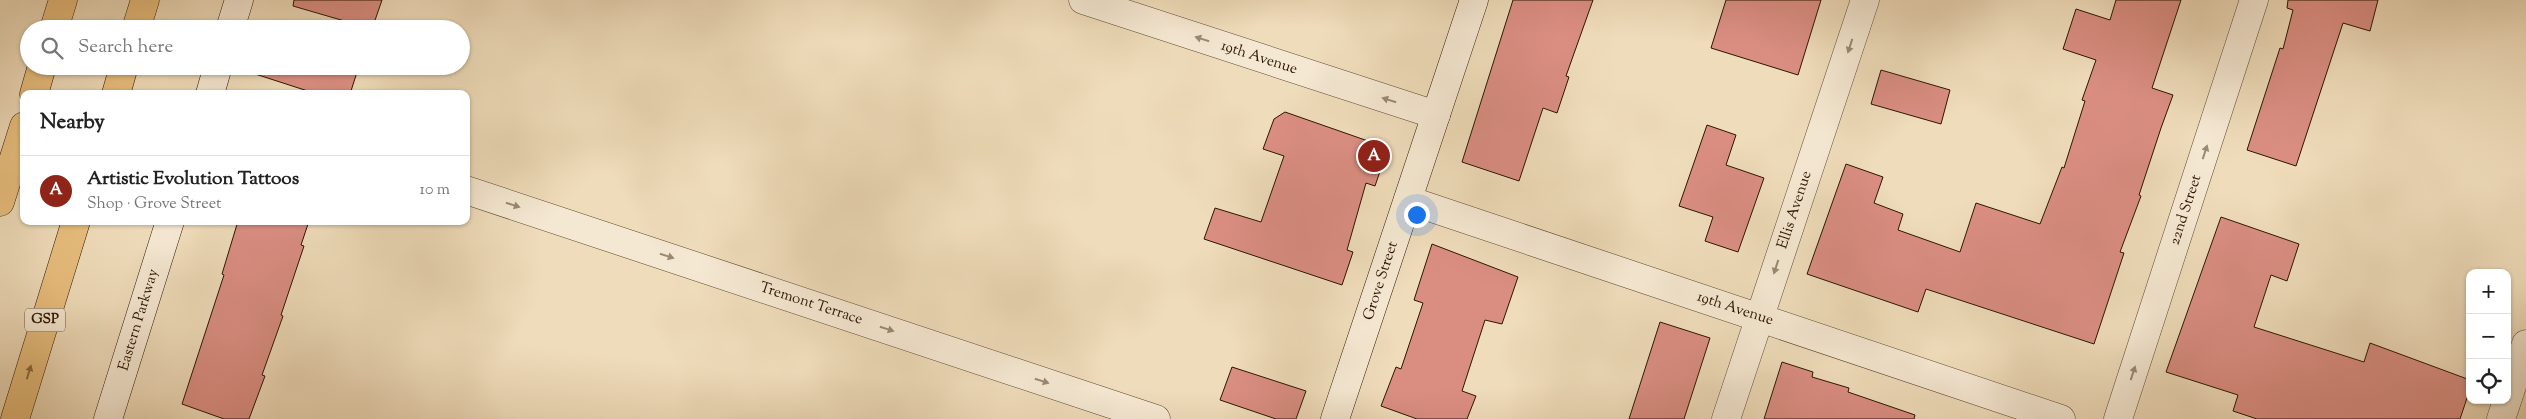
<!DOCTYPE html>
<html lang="en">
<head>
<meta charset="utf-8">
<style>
	body { margin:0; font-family:"Sorts Mill Goudy",serif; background:#f2f2f2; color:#222 }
	.controls { position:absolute; right:15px; bottom:15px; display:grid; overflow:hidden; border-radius:10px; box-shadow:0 1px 4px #0004 }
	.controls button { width:45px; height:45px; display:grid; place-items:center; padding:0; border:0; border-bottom:1px solid #e0e0e0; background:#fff; color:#222; font:25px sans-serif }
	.you { position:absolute; left:1416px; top:214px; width:18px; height:18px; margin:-12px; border:4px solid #fff; border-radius:50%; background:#1a73e8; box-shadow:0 0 0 8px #1a73e833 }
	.badge { display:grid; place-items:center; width:32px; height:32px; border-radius:50%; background:#8f2418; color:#fff; font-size:16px; font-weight:700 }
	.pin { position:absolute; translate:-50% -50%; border:2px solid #fff; box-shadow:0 1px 5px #0006 }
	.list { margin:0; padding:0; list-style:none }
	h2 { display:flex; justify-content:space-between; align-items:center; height:65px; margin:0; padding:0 20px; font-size:21px }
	h2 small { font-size:16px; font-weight:400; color:#767676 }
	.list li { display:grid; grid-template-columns:32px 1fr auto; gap:15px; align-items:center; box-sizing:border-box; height:70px; padding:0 20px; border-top:1px solid #e0e0e0 }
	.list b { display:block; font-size:19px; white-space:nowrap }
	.list p { margin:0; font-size:16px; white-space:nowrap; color:#767676 }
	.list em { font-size:16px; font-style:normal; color:#767676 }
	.icon { flex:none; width:28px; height:28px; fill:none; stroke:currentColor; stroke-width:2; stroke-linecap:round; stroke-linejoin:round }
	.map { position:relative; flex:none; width:2526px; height:419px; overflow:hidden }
	.search { position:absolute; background:#fff; box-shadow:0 1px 4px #0004; left:20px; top:20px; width:450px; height:55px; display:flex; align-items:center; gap:12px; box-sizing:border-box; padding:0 18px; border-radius:28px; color:#767676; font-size:19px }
	.panel { position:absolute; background:#fff; box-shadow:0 1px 4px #0004; left:20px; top:90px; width:450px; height:135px; border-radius:10px }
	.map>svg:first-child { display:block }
	.building { fill:#da8e82; stroke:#2b1502 }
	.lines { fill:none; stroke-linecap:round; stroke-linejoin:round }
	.street-casing { stroke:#5c4730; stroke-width:29 }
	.secondary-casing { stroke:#2b1502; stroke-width:29 }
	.highway-casing { stroke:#2b1502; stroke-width:29 }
	.street { stroke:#f5e8d2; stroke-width:28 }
	.secondary { stroke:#f5e8d2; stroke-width:28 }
	.highway { stroke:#e8be7d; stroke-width:28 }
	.oneway { fill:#9a8974 }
	.oneway2 { fill:#8a6a40 }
	.labels { text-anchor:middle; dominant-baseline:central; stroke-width:5; stroke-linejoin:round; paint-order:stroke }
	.shield { fill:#f5e8d2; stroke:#685440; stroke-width:1 }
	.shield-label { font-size:14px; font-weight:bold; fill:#2b1502 }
	.street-label { font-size:15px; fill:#2b1502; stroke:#f5e8d2 }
</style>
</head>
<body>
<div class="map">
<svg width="2526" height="419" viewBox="0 0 2526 419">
	<rect width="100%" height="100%" fill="#efdcba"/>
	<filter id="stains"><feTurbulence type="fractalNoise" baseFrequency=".004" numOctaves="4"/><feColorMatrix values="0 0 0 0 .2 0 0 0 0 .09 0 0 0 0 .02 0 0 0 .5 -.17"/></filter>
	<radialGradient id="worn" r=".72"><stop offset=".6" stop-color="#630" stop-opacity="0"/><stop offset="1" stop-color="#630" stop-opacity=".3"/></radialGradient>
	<!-- building -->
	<g class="building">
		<path d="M 294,0 L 382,0 L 372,29 L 293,6 Z"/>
		<path d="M 1513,0 L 1593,0 L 1566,76 L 1569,77 L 1557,113 L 1543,108 L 1519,181 L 1462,162 Z"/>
		<path d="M 1726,0 L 1821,0 L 1798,75 L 1711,48 Z"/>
		<path d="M 2116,0 L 2181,0 L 2152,88 L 2173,95 L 2161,128 L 2139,195 L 2141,196 L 2120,252 L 2124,253 L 2094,344 L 1926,289 L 1918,312 L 1807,274 L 1846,164 L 1883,177 L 1874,203 L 1903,214 L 1898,230 L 1960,252 L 1976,203 L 2040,224 L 2062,167 L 2064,168 L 2085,101 L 2082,100 L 2096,60 L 2063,49 L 2076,9 L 2110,20 Z"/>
		<path d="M 2288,0 L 2378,0 L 2370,31 L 2343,23 L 2296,166 L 2247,150 L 2280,48 L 2283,49 L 2293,10 L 2287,8 Z"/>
		<path d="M 249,66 L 359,66 L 350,94 L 317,94 L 249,72 Z"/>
		<path d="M 1881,70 L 1950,90 L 1941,124 L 1871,104 Z"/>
		<path d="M 1285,112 L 1388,148 L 1375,186 L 1366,183 L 1347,250 L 1353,252 L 1342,285 L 1204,239 L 1215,208 L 1261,222 L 1284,156 L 1263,149 L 1274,119 Z"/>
		<path d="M 1707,125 L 1736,135 L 1726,165 L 1764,178 L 1738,252 L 1705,241 L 1713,217 L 1679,206 Z"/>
		<path d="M 2221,217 L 2299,244 L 2287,281 L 2271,275 L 2254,327 L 2364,362 L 2370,343 L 2470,380 L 2470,389 L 2460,419 L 2257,419 L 2233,411 L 2238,395 L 2166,372 Z"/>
		<path d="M 238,221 L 309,221 L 301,245 L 304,246 L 281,315 L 283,316 L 262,375 L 265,376 L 249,419 L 224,419 L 182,404 L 224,275 L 222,274 Z"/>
		<path d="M 1432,244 L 1518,277 L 1502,324 L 1485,320 L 1462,391 L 1476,396 L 1467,419 L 1417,419 L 1381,406 L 1396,367 L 1401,369 L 1423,303 L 1414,300 Z"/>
		<path d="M 1660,322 L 1710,338 L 1684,419 L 1629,419 Z"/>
		<path d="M 1782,362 L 1813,372 L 1812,377 L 1849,388 L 1848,392 L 1915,415 L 1914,419 L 1764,419 Z"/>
		<path d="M 1232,367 L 1306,391 L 1296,419 L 1276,419 L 1220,400 Z"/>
	</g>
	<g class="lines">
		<defs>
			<g id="street">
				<path d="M 1083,0 L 1436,115"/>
				<path d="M 466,190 L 1156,419"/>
				<path d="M 1408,200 L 2061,419"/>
				<path d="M 1726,419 L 1865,0"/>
				<path d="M 2118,419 L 2254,0"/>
				<path d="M 2501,419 L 2526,344"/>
			</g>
			<g id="secondary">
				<path d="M 230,29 L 239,0"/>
				<path d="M 210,94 L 218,66"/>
				<path d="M 108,419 L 170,221"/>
				<path d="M 1335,419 L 1474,0"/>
			</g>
			<g id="highway">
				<path d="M 54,29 L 63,0"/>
				<path d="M 136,29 L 145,0"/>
				<path d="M 34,94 L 42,66"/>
				<path d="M 116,94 L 124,66"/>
				<path d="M 0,202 L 24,126"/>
				<path d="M 15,419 L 76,221"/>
			</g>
		</defs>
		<!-- street casing -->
		<use href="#street" class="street-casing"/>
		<!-- secondary casing -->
		<use href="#secondary" class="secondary-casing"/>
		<!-- highway casing -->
		<use href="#highway" class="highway-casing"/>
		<!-- street -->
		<use href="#street" class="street"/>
		<!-- secondary -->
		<use href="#secondary" class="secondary"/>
		<!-- highway -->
		<use href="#highway" class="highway"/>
	</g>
	<!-- one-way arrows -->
	<defs><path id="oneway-solid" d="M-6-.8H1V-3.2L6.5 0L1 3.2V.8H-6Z" transform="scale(1.25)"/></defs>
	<g class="oneway">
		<use href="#oneway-solid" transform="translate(1202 39) rotate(-162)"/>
		<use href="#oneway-solid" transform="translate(1850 46) rotate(108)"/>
		<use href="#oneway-solid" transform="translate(1389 100) rotate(-162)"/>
		<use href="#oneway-solid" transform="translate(2205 152) rotate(-72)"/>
		<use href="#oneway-solid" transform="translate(513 205) rotate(18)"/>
		<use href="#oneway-solid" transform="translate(667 256) rotate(18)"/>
		<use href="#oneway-solid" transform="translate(1776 267) rotate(108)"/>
		<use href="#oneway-solid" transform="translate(887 329) rotate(18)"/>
		<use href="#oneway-solid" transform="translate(2133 373) rotate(-72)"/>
		<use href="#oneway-solid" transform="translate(1042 381) rotate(18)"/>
	</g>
	<use class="oneway2" href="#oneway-solid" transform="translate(29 372) rotate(-73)"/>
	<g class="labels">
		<!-- shield labels -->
		<rect class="shield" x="25" y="308.5" width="40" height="23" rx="4"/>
		<g class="shield-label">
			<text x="45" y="320">GSP</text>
		</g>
		<!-- street labels -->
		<g class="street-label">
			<text transform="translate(1259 58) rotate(18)">19th Avenue</text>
			<text transform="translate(1795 210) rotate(-72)">Ellis Avenue</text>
			<text transform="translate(2186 210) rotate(-72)">22nd Street</text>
			<text transform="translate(1381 281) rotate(-72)">Grove Street</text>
			<text transform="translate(811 304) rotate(18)">Tremont Terrace</text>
			<text transform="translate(1735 309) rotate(18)">19th Avenue</text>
			<text transform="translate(139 320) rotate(-73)">Eastern Parkway</text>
		</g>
	</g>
	<rect width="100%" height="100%" filter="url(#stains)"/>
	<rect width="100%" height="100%" fill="url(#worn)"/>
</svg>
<div class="controls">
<button>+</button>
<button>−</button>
<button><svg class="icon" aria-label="locate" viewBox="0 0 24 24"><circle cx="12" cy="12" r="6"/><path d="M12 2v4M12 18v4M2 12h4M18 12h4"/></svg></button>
</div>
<div class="you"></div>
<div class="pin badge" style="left:1374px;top:156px">A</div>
<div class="search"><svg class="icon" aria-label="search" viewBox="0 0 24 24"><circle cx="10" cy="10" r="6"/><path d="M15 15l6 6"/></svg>Search here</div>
<section class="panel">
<h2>Nearby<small></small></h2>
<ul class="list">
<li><span class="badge">A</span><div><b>Artistic Evolution Tattoos</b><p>Shop · Grove Street</p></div><em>10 m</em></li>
</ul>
</section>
</div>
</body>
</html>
